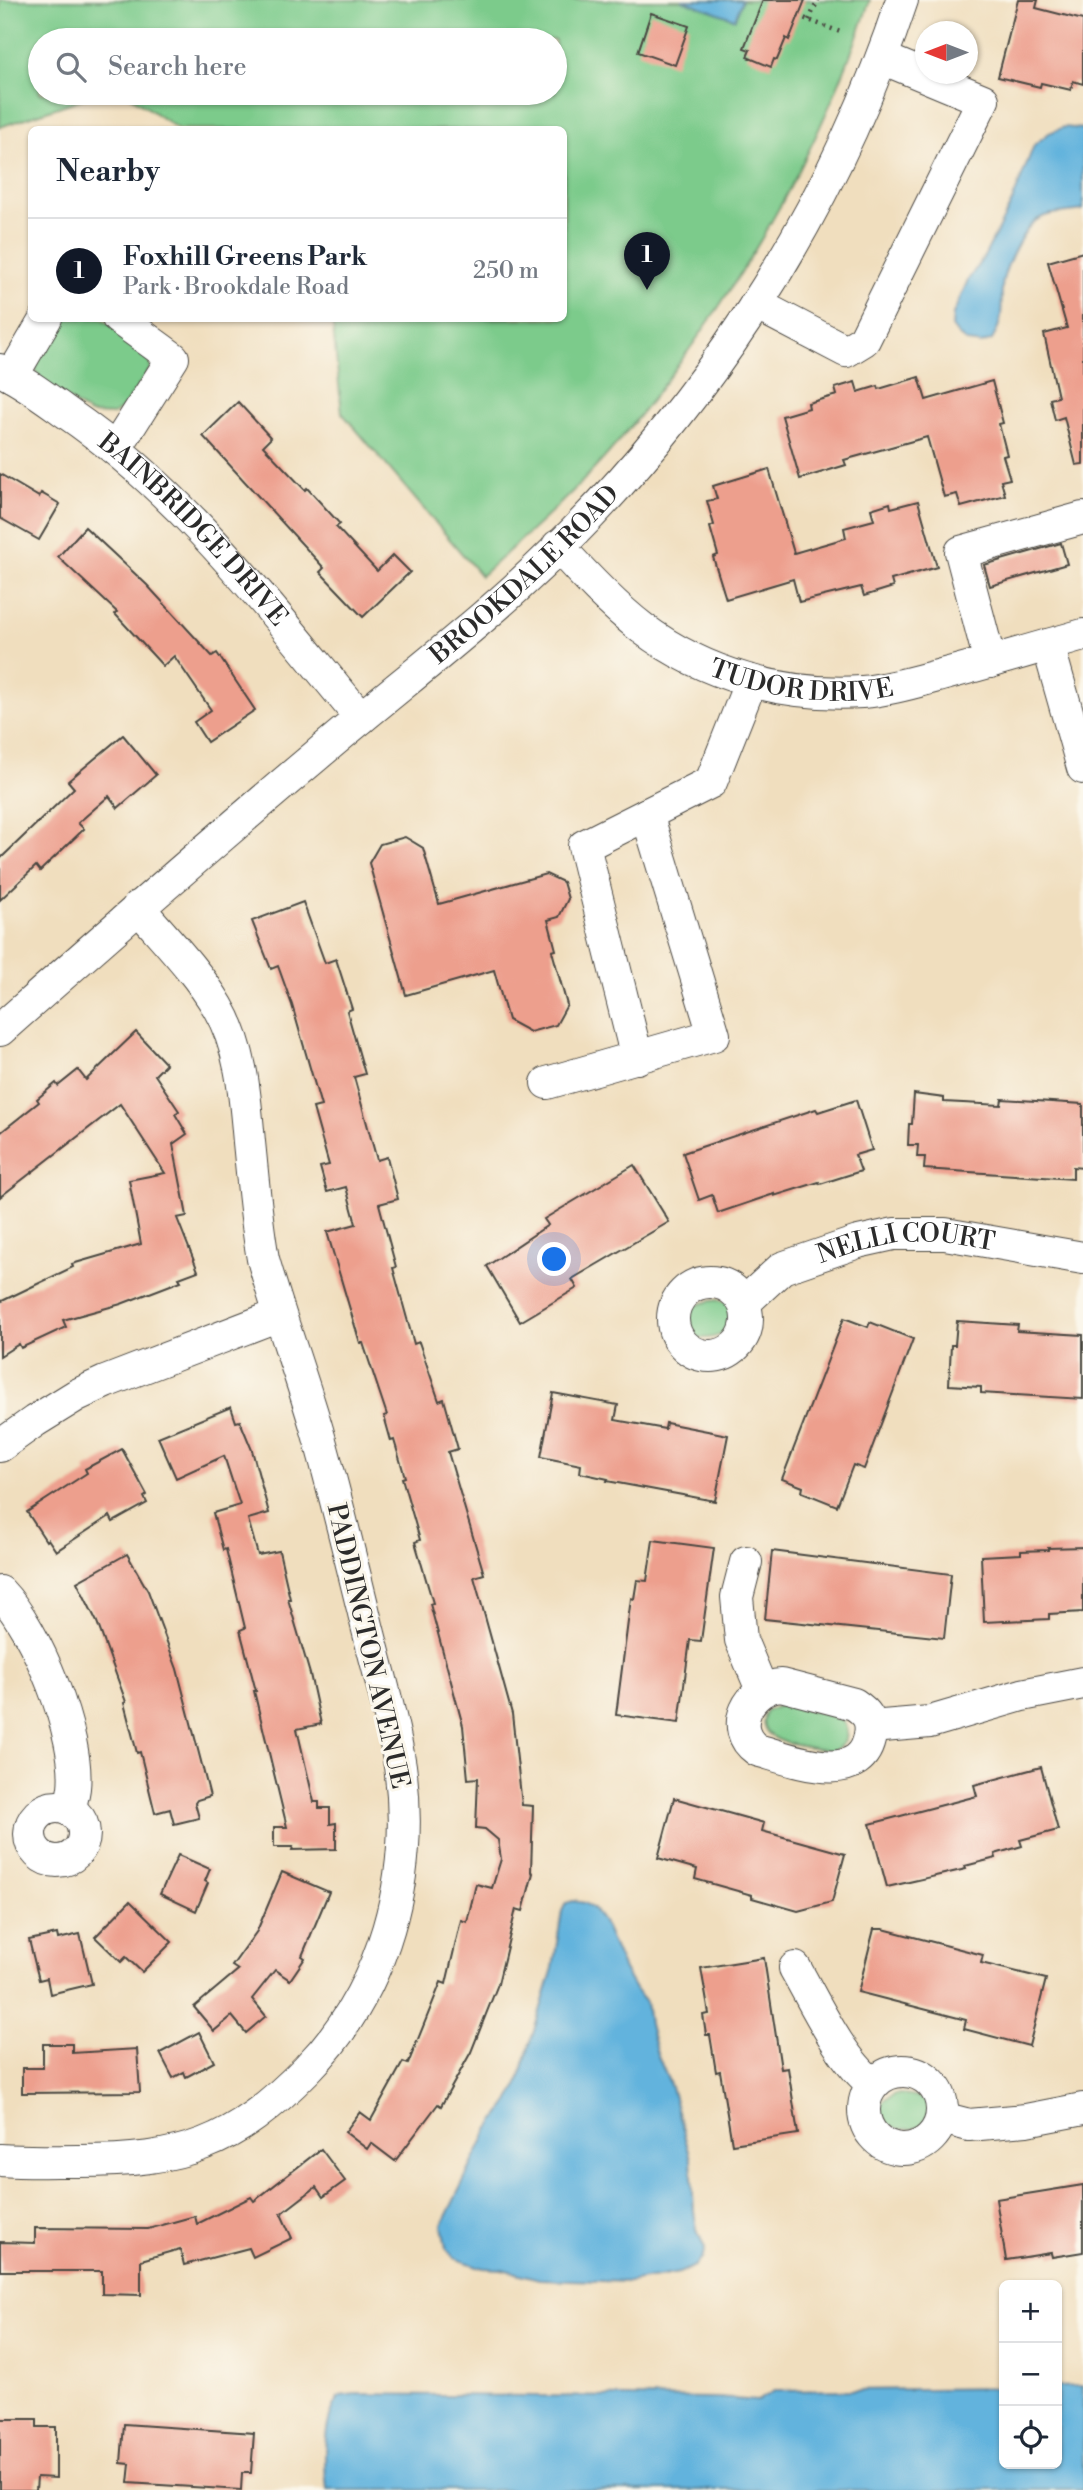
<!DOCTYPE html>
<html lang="en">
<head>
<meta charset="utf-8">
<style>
	body { margin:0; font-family:"Libre Bodoni",serif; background:#f2f2f3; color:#1f2937 }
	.controls { position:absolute; right:21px; bottom:21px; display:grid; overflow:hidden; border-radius:10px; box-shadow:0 2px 5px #0004 }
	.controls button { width:63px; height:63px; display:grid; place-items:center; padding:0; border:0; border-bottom:2px solid #e0e1e3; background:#fff; color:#1f2937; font:35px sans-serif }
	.compass { position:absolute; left:915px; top:21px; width:63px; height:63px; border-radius:50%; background:#fff; box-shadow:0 2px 5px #0004; rotate:270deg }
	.you { position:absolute; left:555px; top:1260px; width:24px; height:24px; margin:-18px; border:5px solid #fff; border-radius:50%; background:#1a73e8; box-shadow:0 0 0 10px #1a73e833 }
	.badge { display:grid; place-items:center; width:46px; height:46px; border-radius:50%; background:#111827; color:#fff; font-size:23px; font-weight:700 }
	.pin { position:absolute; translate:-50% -58px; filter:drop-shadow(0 2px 4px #0008) }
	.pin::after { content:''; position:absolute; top:37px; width:24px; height:21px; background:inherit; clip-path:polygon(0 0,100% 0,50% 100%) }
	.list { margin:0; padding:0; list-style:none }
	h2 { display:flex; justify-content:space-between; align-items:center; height:91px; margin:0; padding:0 28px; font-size:30px }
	h2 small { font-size:23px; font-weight:400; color:#747a83 }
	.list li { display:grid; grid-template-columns:46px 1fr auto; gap:21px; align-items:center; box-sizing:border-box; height:105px; padding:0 28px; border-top:2px solid #e0e1e3 }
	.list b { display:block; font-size:26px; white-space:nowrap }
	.list p { margin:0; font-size:23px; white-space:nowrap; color:#747a83 }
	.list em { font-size:23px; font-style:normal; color:#747a83 }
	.icon { flex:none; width:38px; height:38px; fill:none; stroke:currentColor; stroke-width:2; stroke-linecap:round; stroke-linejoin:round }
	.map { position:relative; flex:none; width:1083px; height:2490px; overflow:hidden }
	.search { position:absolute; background:#fff; box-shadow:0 2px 5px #0004; left:28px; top:28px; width:539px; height:77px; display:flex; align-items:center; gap:18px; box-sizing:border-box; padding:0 24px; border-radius:38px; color:#747a83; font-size:26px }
	.panel { position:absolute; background:#fff; box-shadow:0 2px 5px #0004; left:28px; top:126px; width:539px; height:196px; border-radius:10px }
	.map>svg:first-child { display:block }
	.green { fill:#7ccb8b; stroke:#547b5b; stroke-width:2 }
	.water { fill:#62b3dd; stroke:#466f84; stroke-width:2 }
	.building { fill:#ed9f8d }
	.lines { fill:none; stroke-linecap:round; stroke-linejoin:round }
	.minor-casing { stroke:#494641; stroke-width:34 }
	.path { stroke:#494641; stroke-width:4.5; stroke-dasharray:2 5; stroke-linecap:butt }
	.minor { stroke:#fff; stroke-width:32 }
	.labels { text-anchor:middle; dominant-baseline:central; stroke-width:6; stroke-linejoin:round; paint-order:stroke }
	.street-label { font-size:26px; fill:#2b2b2b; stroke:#fbf7ec }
</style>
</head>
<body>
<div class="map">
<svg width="1083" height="2490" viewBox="0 0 1083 2490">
	<rect width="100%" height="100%" fill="#fbf7ec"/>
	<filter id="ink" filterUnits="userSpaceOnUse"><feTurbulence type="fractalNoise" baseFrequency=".0143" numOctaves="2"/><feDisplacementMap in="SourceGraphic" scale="14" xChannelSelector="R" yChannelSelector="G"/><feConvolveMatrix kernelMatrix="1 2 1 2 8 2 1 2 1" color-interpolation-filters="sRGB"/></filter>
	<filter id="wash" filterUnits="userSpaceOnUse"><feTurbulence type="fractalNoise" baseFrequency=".00686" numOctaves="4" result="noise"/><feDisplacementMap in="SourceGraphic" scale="28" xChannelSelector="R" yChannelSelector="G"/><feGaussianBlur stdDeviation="1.57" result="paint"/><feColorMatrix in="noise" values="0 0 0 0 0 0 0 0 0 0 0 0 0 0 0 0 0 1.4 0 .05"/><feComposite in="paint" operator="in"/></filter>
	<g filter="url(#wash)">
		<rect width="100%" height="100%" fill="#f0debe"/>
		<!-- green -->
		<g class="green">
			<path d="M 0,0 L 870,0 C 825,138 754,265 666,381 C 644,410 621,441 596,467 C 560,506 520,541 481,576 L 342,413 L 332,319 L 564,318 L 564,130 L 178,129 L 126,93 L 555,93 L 555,40 L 40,40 L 40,93 L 99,93 L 0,127 Z"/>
			<path d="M 101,318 C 121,332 147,343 151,368 L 124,406 L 113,415 L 90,414 L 44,383 L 37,373 L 35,365 L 57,319 Z"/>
			<path d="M 718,1300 L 730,1303 L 735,1313 L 734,1326 C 720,1338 707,1340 690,1337 C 675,1312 696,1302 718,1300 Z"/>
			<path d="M 782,1705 L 839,1717 C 852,1729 848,1745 832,1751 C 810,1747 750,1745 766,1711 Z"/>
			<path d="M 895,2094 C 913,2094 926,2096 935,2114 C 922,2135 882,2136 879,2107 L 885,2100 Z"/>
		</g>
		<!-- water -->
		<g class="water">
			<path d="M 682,0 L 742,0 L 735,19 Z"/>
			<path d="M 1064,127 L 1083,129 L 1083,210 C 1069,213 1053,211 1040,218 C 1023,226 1003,270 1002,288 C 1001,309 1004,320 992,340 L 982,344 L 967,342 L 958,335 L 952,327 L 953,314 L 968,280 L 985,255 L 1012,202 L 1034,145 L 1049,133 Z"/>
			<path d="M 573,1901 L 585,1903 L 594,1909 L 603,1922 L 624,1970 L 636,1991 L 646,2002 L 649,2024 L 656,2051 L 671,2087 L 691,2159 L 694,2212 L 697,2230 L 705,2249 L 702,2259 L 695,2266 L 679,2273 L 630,2282 L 539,2279 L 502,2269 L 483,2268 L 454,2258 L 446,2248 L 442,2225 L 488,2131 L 509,2102 L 517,2087 L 553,1968 L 562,1911 L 566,1903 Z"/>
			<path d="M 1083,2386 L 1083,2490 L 327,2490 C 324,2461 322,2421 340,2396 L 356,2394 L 719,2398 L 758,2401 L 774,2391 L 1004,2388 L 1004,2464 L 1057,2464 L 1057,2387 Z"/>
		</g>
		<g id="blocks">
			<!-- building -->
			<g class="building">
				<path d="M 763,0 L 805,0 L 789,40 L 786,38 L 777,60 L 774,59 L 771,67 L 747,57 L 750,50 L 744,48 Z"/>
				<path d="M 1018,0 L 1038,0 L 1036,8 L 1083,20 L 1083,84 L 1073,81 L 1071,90 L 1041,83 L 1040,87 L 998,77 Z"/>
				<path d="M 651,13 L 689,26 L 675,65 L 638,52 Z"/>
				<path d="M 1083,252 L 1083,464 L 1076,465 L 1064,417 L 1055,420 L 1050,399 L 1058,397 L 1044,334 L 1067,328 L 1048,262 Z"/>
				<path d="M 919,377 L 926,400 L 992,381 L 1003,423 L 999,424 L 1007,455 L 1003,456 L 1010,479 L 1001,481 L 1005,495 L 961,507 L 957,494 L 944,497 L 927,437 L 844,460 L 846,465 L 800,479 L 782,416 L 809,408 L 808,403 L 837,395 L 835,388 L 855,382 L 858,392 L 878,386 L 879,389 Z"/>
				<path d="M 238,402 L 271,438 L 263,446 L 305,490 L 307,488 L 340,524 L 336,527 L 377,571 L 393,555 L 410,572 L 363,617 L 320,572 L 324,568 L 203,436 Z"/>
				<path d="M 769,469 L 794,553 L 846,538 L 844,528 L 874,520 L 871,509 L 890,503 L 891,508 L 918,501 L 937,567 L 891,580 L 893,587 L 864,596 L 861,587 L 799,602 L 793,579 L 726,599 L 713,557 L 718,555 L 710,527 L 714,525 L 707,501 L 717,499 L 713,486 Z"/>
				<path d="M 0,474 L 39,497 L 41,493 L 60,504 L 39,540 L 0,518 Z"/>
				<path d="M 85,527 L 147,585 L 212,656 L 217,653 L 255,710 L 207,742 L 194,722 L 211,710 L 174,656 L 163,666 L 115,614 L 117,612 L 58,557 Z"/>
				<path d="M 1061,543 L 1067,564 L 990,586 L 984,565 Z"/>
				<path d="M 123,735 L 156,775 L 118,808 L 109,796 L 78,823 L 84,829 L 40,871 L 36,866 L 0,900 L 0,859 L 74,788 L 68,781 Z"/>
				<path d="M 405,837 L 423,848 L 439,904 L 546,874 L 563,882 L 568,899 L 559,917 L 548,920 L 556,950 L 552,951 L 567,1005 L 556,1025 L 530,1032 L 508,1020 L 494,970 L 406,995 L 369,863 L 380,844 Z"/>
				<path d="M 303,902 L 325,963 L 336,959 L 352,1009 L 347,1011 L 365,1074 L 354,1077 L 377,1160 L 387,1157 L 398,1199 L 379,1204 L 396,1267 L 393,1268 L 414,1344 L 419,1342 L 439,1401 L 444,1399 L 458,1449 L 448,1452 L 484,1574 L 474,1577 L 512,1714 L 522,1805 L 533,1806 L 531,1872 L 533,1873 L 523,1911 L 516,1909 L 498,1984 L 471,2052 L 441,2106 L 438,2104 L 395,2161 L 371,2143 L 367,2149 L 345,2132 L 360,2112 L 371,2120 L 403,2062 L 408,2064 L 441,1982 L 446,1984 L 461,1920 L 467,1922 L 476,1884 L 492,1888 L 501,1859 L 498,1840 L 485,1829 L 476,1828 L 478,1778 L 468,1779 L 463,1726 L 430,1604 L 433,1603 L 415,1542 L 420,1540 L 402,1478 L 405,1477 L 394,1440 L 391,1441 L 384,1416 L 387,1415 L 363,1343 L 360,1343 L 327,1232 L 356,1224 L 346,1187 L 327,1192 L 320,1167 L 329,1165 L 313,1108 L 321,1106 L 292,1005 L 278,966 L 271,969 L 252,921 Z"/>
				<path d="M 136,1032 L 166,1064 L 155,1075 L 179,1111 L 175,1114 L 187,1134 L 173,1144 L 187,1216 L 177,1218 L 198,1271 L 179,1278 L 181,1281 L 121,1304 L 63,1320 L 66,1327 L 21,1348 L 19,1344 L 0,1356 L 0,1302 L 73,1267 L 72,1264 L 141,1244 L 129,1180 L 165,1173 L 120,1104 L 0,1197 L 0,1133 L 39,1102 L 37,1099 L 56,1083 L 58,1086 L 78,1070 L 86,1080 Z"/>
				<path d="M 914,1094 L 944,1098 L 944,1102 L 1001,1105 L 1002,1099 L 1083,1104 L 1083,1168 L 1073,1167 L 1073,1179 L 924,1169 L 925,1157 L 917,1157 L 918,1145 L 908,1145 L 909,1124 L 912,1124 Z"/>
				<path d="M 856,1100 L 872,1150 L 855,1155 L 861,1171 L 820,1184 L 819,1182 L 774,1196 L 774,1194 L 718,1213 L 712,1195 L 699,1200 L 683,1153 L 816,1109 L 818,1112 Z"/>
				<path d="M 634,1165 L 669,1222 L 572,1279 L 577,1288 L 520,1322 L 487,1266 L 548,1225 L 544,1219 Z"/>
				<path d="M 844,1318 L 868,1327 L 870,1322 L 913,1339 L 864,1469 L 853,1465 L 837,1506 L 802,1492 L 803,1487 L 782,1479 Z"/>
				<path d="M 957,1321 L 1018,1325 L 1017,1331 L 1083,1335 L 1083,1399 L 981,1393 L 981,1387 L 949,1385 L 951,1345 L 955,1345 Z"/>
				<path d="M 553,1393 L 618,1405 L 615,1420 L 665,1429 L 666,1423 L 728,1435 L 715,1501 L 607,1481 L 608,1479 L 580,1473 L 581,1465 L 541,1457 Z"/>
				<path d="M 231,1407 L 236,1422 L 240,1421 L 252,1450 L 269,1513 L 248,1519 L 258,1555 L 279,1551 L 290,1599 L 288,1599 L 310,1674 L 321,1724 L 297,1729 L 314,1802 L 319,1802 L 319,1808 L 330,1808 L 330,1824 L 336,1823 L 336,1849 L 292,1850 L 293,1847 L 274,1847 L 274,1827 L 287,1827 L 254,1691 L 256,1691 L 240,1630 L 245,1628 L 226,1549 L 223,1550 L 213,1513 L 240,1505 L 224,1456 L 176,1478 L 158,1437 Z"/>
				<path d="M 122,1449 L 147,1495 L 144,1497 L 147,1503 L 113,1522 L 110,1516 L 56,1551 L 48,1539 L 46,1541 L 27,1512 L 87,1473 L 85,1469 Z"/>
				<path d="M 653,1540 L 714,1548 L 701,1641 L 690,1640 L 679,1723 L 616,1715 L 631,1598 L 634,1599 L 637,1580 L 647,1581 Z"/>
				<path d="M 1083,1547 L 1083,1612 L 1049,1614 L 1049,1619 L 984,1622 L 981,1556 L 1021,1554 L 1021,1551 L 1048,1550 L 1048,1548 Z"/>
				<path d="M 772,1551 L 951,1574 L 944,1638 L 765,1619 Z"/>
				<path d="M 127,1554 L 148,1591 L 177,1669 L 210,1796 L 197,1800 L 195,1803 L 199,1818 L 174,1824 L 170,1809 L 155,1813 L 140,1752 L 137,1753 L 124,1703 L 126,1702 L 97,1622 L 77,1582 Z"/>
				<path d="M 1041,1767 L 1058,1830 L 1020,1840 L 1022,1846 L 995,1854 L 996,1858 L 965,1866 L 966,1869 L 887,1887 L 870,1824 L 977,1796 L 974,1785 Z"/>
				<path d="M 674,1798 L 764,1823 L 762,1831 L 845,1854 L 832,1902 L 798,1911 L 752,1898 L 752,1895 L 695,1879 L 697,1869 L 658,1858 Z"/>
				<path d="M 178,1855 L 210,1869 L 205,1881 L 208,1883 L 196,1911 L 160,1894 Z"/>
				<path d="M 282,1872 L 329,1892 L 302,1956 L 305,1958 L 290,1980 L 275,1970 L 252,1999 L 266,2016 L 246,2033 L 232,2016 L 214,2031 L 194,2007 L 238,1970 L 232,1966 L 257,1931 Z"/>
				<path d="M 130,1901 L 172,1942 L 142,1972 L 126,1957 L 121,1962 L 95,1937 Z"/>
				<path d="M 874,1929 L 883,1929 L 983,1955 L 981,1963 L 1046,1979 L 1029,2046 L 964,2029 L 966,2020 L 858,1992 Z"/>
				<path d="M 57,1934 L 58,1939 L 80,1934 L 92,1984 L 50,1994 L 47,1978 L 39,1980 L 29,1940 Z"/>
				<path d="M 764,1958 L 781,2069 L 788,2068 L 798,2134 L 732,2144 L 720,2071 L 716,2072 L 710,2035 L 706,2035 L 703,2015 L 709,2014 L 701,1968 Z"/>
				<path d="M 199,2032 L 214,2062 L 186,2077 L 184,2072 L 173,2078 L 160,2053 Z"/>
				<path d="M 43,2044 L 72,2044 L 72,2053 L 137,2049 L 140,2092 L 22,2093 L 22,2068 L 43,2068 Z"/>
				<path d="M 321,2149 L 345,2181 L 323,2197 L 316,2187 L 281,2214 L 292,2238 L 253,2257 L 249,2248 L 184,2265 L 180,2249 L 141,2260 L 141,2295 L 102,2294 L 102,2271 L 0,2271 L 0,2242 L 35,2243 L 35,2228 L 148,2229 L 195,2216 L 197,2224 L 251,2197 L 254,2201 Z"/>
				<path d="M 1083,2185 L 1083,2252 L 1052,2257 L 1051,2253 L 1006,2260 L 996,2199 Z"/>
				<path d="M 0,2419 L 37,2419 L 37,2427 L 56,2427 L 56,2478 L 37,2477 L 36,2490 L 0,2490 Z"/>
				<path d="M 124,2424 L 254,2433 L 251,2473 L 242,2473 L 241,2490 L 128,2483 L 130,2464 L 121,2463 Z"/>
			</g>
		</g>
	</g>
	<g filter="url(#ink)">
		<use href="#blocks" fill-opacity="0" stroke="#494641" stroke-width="2"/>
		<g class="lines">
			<defs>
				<g id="minor">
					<path d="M 756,304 L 846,351 L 864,340 L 983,100 L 882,58"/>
					<path id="s1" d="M 0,370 C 24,381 46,398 67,413 C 186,495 269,608 361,718"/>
					<path d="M 12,376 L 46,318"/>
					<path d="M 116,448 L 173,358 L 118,318"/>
					<path id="s2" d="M 558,546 C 584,575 611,604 642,628 C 704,675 784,697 862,692 C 889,690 918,681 945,674 C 991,662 1037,648 1083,635"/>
					<path d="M 1048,645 L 1083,768"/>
					<path d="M 990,662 L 961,552 L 1083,518"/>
					<path id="s3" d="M 0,1030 C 105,937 210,845 317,755 C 382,699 451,647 515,589 C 691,428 827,227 902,0"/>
					<path d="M 637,1058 L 584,846 L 711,782 L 751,681"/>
					<path d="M 547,1083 L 714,1035 L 647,814"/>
					<circle cx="710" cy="1319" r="37"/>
					<path id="s4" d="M 744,1303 L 782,1268 L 858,1242 L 894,1234 L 945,1234 L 1083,1258"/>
					<path d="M 0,1446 L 35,1421 L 77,1395 L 105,1382 L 279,1315"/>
					<path d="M 746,1562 L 737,1597 L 741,1640 L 762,1690"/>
					<path d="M 0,1592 C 36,1629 80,1736 74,1788 C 73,1795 71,1803 69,1810"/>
					<path d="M 781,1685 L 854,1704 C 866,1712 873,1719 870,1735 C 862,1789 790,1759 757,1750 C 727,1729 749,1687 781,1685 Z"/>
					<path d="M 871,1727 L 930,1722 L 1022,1695 L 1083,1683"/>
					<circle cx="57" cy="1834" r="27"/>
					<path d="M 795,1968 C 815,2003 841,2060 873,2084"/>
					<circle cx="903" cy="2110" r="39"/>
					<path d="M 942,2118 L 969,2125 L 1026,2120 L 1083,2109"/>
					<path d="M 0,2160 C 26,2162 52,2161 78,2161 C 182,2161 233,2145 307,2069 C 385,1990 415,1875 400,1766 C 392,1713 375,1661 363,1609 C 348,1549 334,1489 317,1430 C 300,1372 279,1316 263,1259 C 256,1220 253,1181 249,1142 C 245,1096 242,1048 218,1007 C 196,970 165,939 138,907"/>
				</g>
			</defs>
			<!-- minor casing -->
			<use href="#minor" class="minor-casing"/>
			<!-- path -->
			<g class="path">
				<path d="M 798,16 L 843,33"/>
				<path d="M 809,20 L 818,0"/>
			</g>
			<!-- minor -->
			<use href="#minor" class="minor"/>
		</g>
	</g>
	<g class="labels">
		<!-- street labels -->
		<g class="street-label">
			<text stroke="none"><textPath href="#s1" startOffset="252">BAINBRIDGE DRIVE</textPath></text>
			<text stroke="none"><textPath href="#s3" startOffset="695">BROOKDALE ROAD</textPath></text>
			<text stroke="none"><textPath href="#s2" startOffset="290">TUDOR DRIVE</textPath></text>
			<text stroke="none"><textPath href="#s4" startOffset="180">NELLI COURT</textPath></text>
			<text transform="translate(368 1646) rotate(77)">PADDINGTON AVENUE</text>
		</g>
	</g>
</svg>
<div class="controls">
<button>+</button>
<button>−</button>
<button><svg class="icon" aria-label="locate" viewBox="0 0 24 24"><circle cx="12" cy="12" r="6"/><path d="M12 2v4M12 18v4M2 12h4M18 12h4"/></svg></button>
</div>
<svg class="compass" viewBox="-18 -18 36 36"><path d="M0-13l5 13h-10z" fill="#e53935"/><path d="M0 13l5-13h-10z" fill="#747a83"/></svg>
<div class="you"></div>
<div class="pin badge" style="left:647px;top:290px">1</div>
<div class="search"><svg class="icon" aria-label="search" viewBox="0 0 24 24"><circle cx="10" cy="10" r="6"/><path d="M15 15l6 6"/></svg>Search here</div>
<section class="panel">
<h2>Nearby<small></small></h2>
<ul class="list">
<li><span class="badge">1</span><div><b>Foxhill Greens Park</b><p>Park · Brookdale Road</p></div><em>250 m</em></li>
</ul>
</section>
</div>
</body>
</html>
